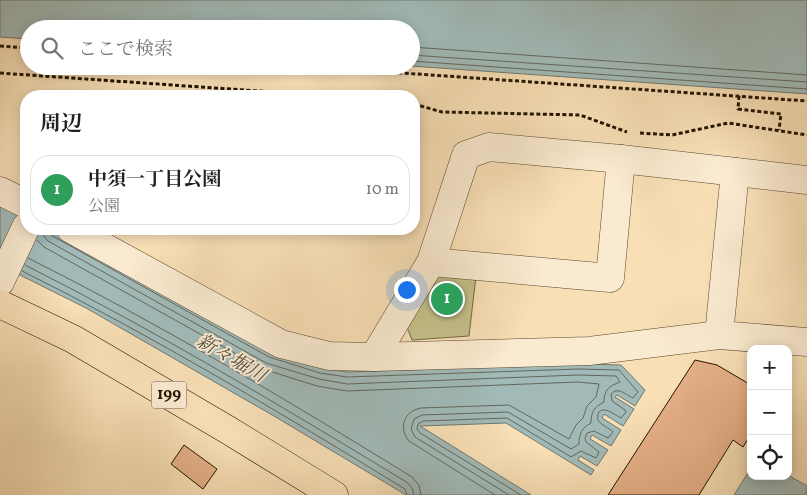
<!DOCTYPE html>
<html lang="ja">
<head>
<meta charset="utf-8">
<style>
	body { margin:0; font-family:Vollkorn,"Noto Serif JP",serif; background:#f6f6f6; color:#202124 }
	.controls { position:absolute; right:15px; bottom:15px; display:grid; overflow:hidden; border-radius:10px; box-shadow:0 2px 12px #0003 }
	.controls button { width:45px; height:45px; display:grid; place-items:center; padding:0; border:0; border-bottom:1px solid #e0e0e0; background:#fff; color:#202124; font:25px sans-serif }
	.you { position:absolute; left:406px; top:289px; width:18px; height:18px; margin:-12px; border:4px solid #fff; border-radius:50%; background:#1a73e8; box-shadow:0 0 0 8px #1a73e833 }
	.badge { display:grid; place-items:center; width:32px; height:32px; border-radius:50%; background:#ea580c; color:#fff; font-size:16px; font-weight:700 }
	.pin { position:absolute; translate:-50% -50%; border:2px solid #fff; box-shadow:0 1px 5px #0006 }
	.list { margin:0; padding:0; list-style:none }
	h2 { display:flex; justify-content:space-between; align-items:center; height:65px; margin:0; padding:0 20px; font-size:21px }
	h2 small { font-size:16px; font-weight:400; color:#757577 }
	.list li { display:grid; grid-template-columns:32px 1fr auto; gap:15px; align-items:center; box-sizing:border-box; height:70px; margin:0 10px 10px; padding:0 10px; border:1px solid #e0e0e0; border-radius:20px }
	.list b { display:block; font-size:19px; white-space:nowrap }
	.list p { margin:0; font-size:16px; white-space:nowrap; color:#757577 }
	.list em { font-size:16px; font-style:normal; color:#757577 }
	.icon { flex:none; width:28px; height:28px; fill:none; stroke:currentColor; stroke-width:2; stroke-linecap:round; stroke-linejoin:round }
	.map { position:relative; flex:none; width:807px; height:495px; overflow:hidden }
	.search { position:absolute; background:#fff; box-shadow:0 2px 12px #0003; left:20px; top:20px; width:400px; height:55px; display:flex; align-items:center; gap:12px; box-sizing:border-box; padding:0 18px; border-radius:28px; color:#757577; font-size:19px }
	.panel { position:absolute; background:#fff; box-shadow:0 2px 12px #0003; left:20px; top:90px; width:400px; height:145px; border-radius:20px }
	.map>svg:first-child { display:block }
	.green { fill:#c4c089; stroke:#746a44 }
	.water { fill:#a1bab8; stroke:#6f786e }
	.lines { fill:none; stroke-linecap:round; stroke-linejoin:round }
	.shore { stroke:#62675c; stroke-width:1 }
	.building { fill:#e5b087; stroke:#231400 }
	.minor-casing { stroke:#58472e; stroke-width:29 }
	.highway-casing { stroke:#231400; stroke-width:29 }
	.path { stroke:#231400; stroke-width:3; stroke-dasharray:4 2.5; stroke-linecap:butt }
	.minor { stroke:#faead0; stroke-width:28 }
	.highway { stroke:#f8dfb6; stroke-width:28 }
	.labels { text-anchor:middle; dominant-baseline:central; stroke-width:4; stroke-linejoin:round; paint-order:stroke }
	.shield { fill:#faead0; stroke:#64543e; stroke-width:1 }
	.shield-label { font-size:16px; font-weight:bold; fill:#231400 }
	.water-label { font-size:19px; font-style:italic; fill:#4f4e40; stroke:#faead0 }
</style>
</head>
<body>
<div class="map">
<svg width="807" height="495" viewBox="0 0 807 495">
	<rect width="100%" height="100%" fill="#f8dfb6"/>
	<filter id="stains"><feTurbulence type="fractalNoise" baseFrequency=".004" numOctaves="4"/><feColorMatrix values="0 0 0 0 .2 0 0 0 0 .09 0 0 0 0 .02 0 0 0 .5 -.17"/></filter>
	<radialGradient id="worn" r=".72"><stop offset=".6" stop-color="#630" stop-opacity="0"/><stop offset="1" stop-color="#630" stop-opacity=".3"/></radialGradient>
	<!-- green -->
	<path class="green" d="M 439,271 L 476,276 L 469,336 L 412,340 L 405,322 Z"/>
	<!-- water -->
	<g class="water">
		<path d="M 0,0 L 807,0 L 807,94 L 411,66 L 411,29 L 29,29 L 29,39 L 0,37 Z"/>
		<path d="M 0,205 L 26,218 L 26,229 L 49,229 L 271,353 L 321,368 L 347,372 L 578,364 L 621,365 L 645,390 L 635,406 L 617,395 L 615,397 L 634,409 L 623,426 L 604,414 L 602,418 L 621,430 L 611,446 L 592,435 L 590,439 L 608,450 L 597,466 L 580,456 L 578,460 L 594,470 L 591,475 L 506,423 L 420,426 L 531,495 L 406,495 L 274,416 L 86,308 L 0,265 Z"/>
		<path d="M 751,468 L 751,476 L 788,476 L 788,475 L 807,486 L 807,495 L 734,495 Z"/>
	</g>
	<g class="lines">
		<!-- shore -->
		<g class="shore">
			<path d="M 411,47 L 807,75"/>
			<path d="M 411,55 L 807,82"/>
			<path d="M 411,61 L 807,89"/>
			<path d="M 42,229 L 43,235 L 48,241 L 266,363 L 319,379 L 347,384 L 578,375 L 616,376 L 620,382 C 609,386 604,390 604,402 C 594,407 591,412 591,423 C 582,428 579,433 579,444 L 571,449 L 508,412 L 422,415 L 414,419 L 411,429 L 415,437 L 509,495"/>
			<path d="M 48,229 L 51,235 L 269,357 L 320,373 L 347,377 L 578,369 L 619,370 L 638,392 L 633,398 C 626,395 618,386 611,394 L 612,401 L 625,410 L 626,412 L 621,418 C 615,415 605,406 599,412 C 598,414 597,417 598,420 C 600,425 610,428 613,432 L 608,438 L 594,431 L 587,433 L 585,438 L 586,442 L 599,452 L 596,458 L 581,451 L 571,457 L 507,418 L 423,421 L 418,424 L 417,429 L 420,433 L 521,495"/>
			<path d="M 37,240 L 44,247 L 263,369 L 317,386 L 347,391 L 578,382 L 599,384 L 596,397 L 587,406 L 583,418 L 576,425 L 569,439 L 509,405 L 421,408 C 404,411 398,428 409,441 L 495,495"/>
			<path d="M 28,258 C 160,324 287,400 412,477 L 419,485 L 421,495"/>
			<path d="M 25,265 C 156,331 283,407 408,483 L 412,488 L 414,495"/>
			<path d="M 22,271 C 153,336 279,412 405,489 L 407,495"/>
		</g>
	</g>
	<!-- building -->
	<g class="building">
		<path d="M 695,360 L 717,365 L 751,385 L 751,434 L 743,447 L 733,440 L 699,495 L 608,495 Z"/>
		<path d="M 184,445 L 217,469 L 203,489 L 171,464 Z"/>
	</g>
	<g class="lines">
		<defs>
			<g id="minor">
				<path d="M 0,191 L 26,204"/>
				<path d="M 71,229 L 281,344 L 329,356 L 374,357 L 589,351 L 719,335 L 807,342"/>
				<path d="M 431,262 L 610,278 L 621,159"/>
				<path d="M 0,282 L 26,227"/>
				<path d="M 719,335 L 735,172"/>
				<path d="M 374,357 L 431,262 L 466,155 L 489,147 L 621,159 L 807,180"/>
			</g>
			<path id="highway" d="M 0,304 L 73,339 L 228,430 L 334,495"/>
		</defs>
		<!-- minor casing -->
		<use href="#minor" class="minor-casing"/>
		<!-- highway casing -->
		<use href="#highway" class="highway-casing"/>
		<!-- path -->
		<g class="path">
			<path d="M 0,46 L 29,48"/>
			<path d="M 301,66 L 807,101"/>
			<path d="M 0,73 L 330,96"/>
			<path d="M 739,96 L 738,109 L 781,114 L 779,130"/>
			<path d="M 414,104 L 442,112 L 580,115 L 627,132"/>
			<path d="M 640,133 L 672,135 L 728,123 L 807,135"/>
		</g>
		<!-- minor -->
		<use href="#minor" class="minor"/>
		<!-- highway -->
		<use href="#highway" class="highway"/>
	</g>
	<g class="labels">
		<!-- shield labels -->
		<rect class="shield" x="151.5" y="381.5" width="35" height="27" rx="4"/>
		<g class="shield-label">
			<text x="169" y="395">199</text>
		</g>
		<!-- water labels -->
		<g class="water-label">
			<text transform="translate(231 359) rotate(30)">新々堀川</text>
		</g>
	</g>
	<rect width="100%" height="100%" filter="url(#stains)"/>
	<rect width="100%" height="100%" fill="url(#worn)"/>
</svg>
<div class="controls">
<button>+</button>
<button>−</button>
<button><svg class="icon" aria-label="locate" viewBox="0 0 24 24"><circle cx="12" cy="12" r="6"/><path d="M12 2v4M12 18v4M2 12h4M18 12h4"/></svg></button>
</div>
<div class="you"></div>
<div class="pin badge" style="left:447px;top:299px;background:#2e9e5b">1</div>
<div class="search"><svg class="icon" aria-label="search" viewBox="0 0 24 24"><circle cx="10" cy="10" r="6"/><path d="M15 15l6 6"/></svg>ここで検索</div>
<section class="panel">
<h2>周辺<small></small></h2>
<ul class="list">
<li><span class="badge" style="background:#2e9e5b">1</span><div><b>中須一丁目公園</b><p>公園</p></div><em>10 m</em></li>
</ul>
</section>
</div>
</body>
</html>
